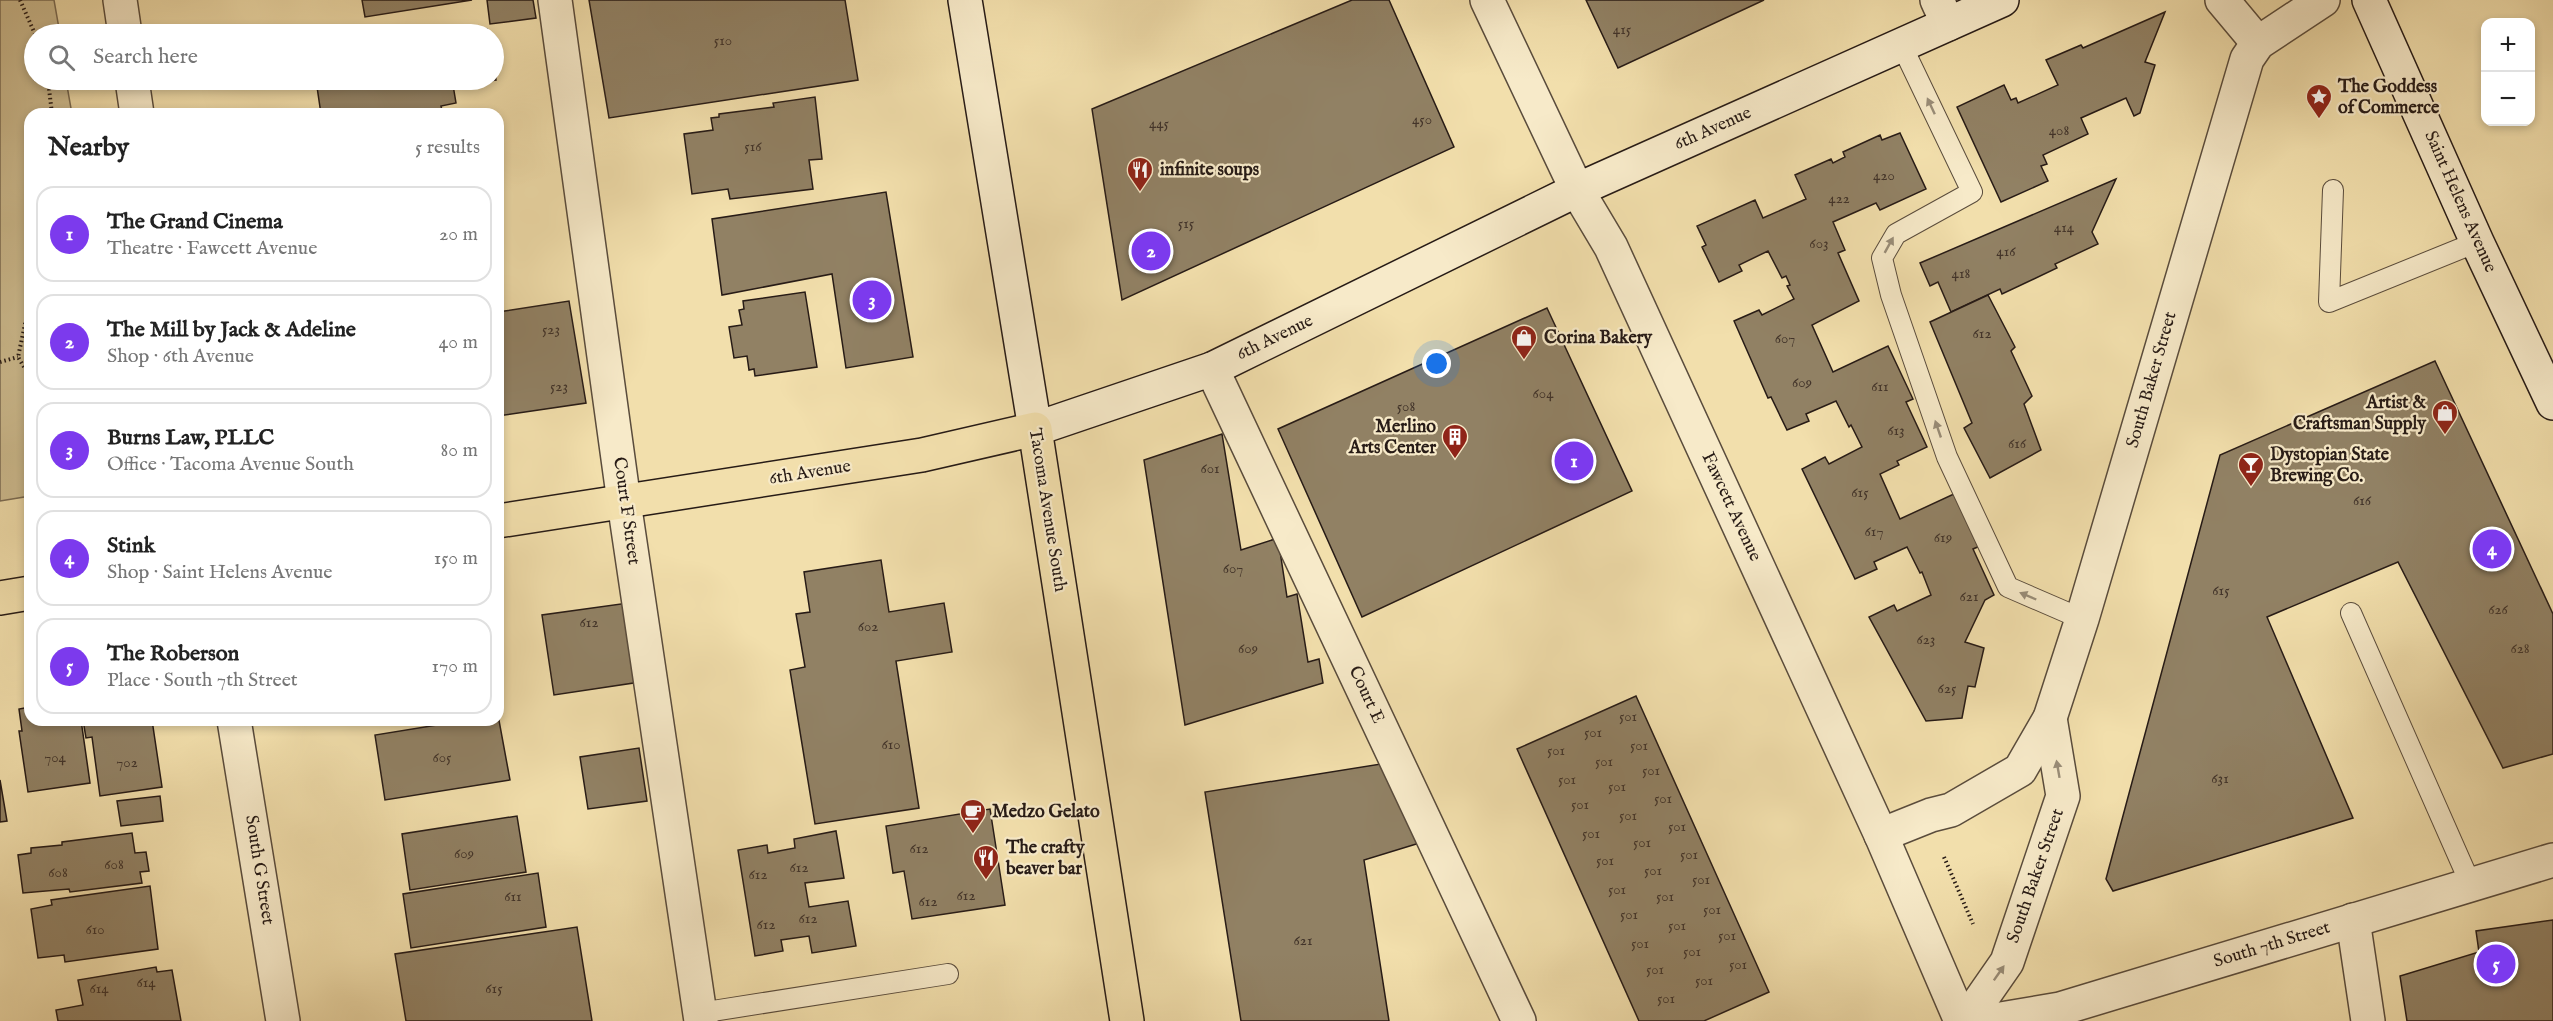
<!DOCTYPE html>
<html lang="en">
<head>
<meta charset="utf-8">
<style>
	body { margin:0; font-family:"IM FELL English",serif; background:#f6f6f6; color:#222 }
	.controls { position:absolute; right:18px; top:18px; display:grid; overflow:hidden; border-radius:12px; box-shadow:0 3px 9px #0003 }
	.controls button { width:54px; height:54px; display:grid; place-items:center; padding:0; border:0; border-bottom:2px solid #e0e0e0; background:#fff; color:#222; font:30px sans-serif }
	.you { position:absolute; left:1437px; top:364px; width:21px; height:21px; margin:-15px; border:4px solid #fff; border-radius:50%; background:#1a73e8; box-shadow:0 0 0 9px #1a73e833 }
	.badge { display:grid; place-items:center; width:39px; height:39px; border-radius:50%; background:#7c3aed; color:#fff; font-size:20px; font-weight:700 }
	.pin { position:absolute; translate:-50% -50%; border:3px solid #fff; box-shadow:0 2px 6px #0006 }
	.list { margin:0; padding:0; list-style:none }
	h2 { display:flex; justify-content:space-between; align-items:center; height:78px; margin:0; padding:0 24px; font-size:26px }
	h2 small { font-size:20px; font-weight:400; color:#767676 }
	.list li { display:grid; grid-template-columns:39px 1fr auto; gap:18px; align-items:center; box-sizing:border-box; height:96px; margin:0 12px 12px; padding:0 12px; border:2px solid #e0e0e0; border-radius:18px }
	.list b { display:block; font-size:22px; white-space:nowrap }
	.list p { margin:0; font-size:20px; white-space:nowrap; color:#767676 }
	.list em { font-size:20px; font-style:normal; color:#767676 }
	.icon { flex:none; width:33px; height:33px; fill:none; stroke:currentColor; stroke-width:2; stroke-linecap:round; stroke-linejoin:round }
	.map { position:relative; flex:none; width:2553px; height:1021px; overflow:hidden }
	.search { position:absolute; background:#fff; box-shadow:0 3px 9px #0003; left:24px; top:24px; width:480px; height:66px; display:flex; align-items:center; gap:15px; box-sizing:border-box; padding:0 21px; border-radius:33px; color:#767676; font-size:22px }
	.panel { position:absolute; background:#fff; box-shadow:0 3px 9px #0003; left:24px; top:108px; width:480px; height:618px; border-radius:18px }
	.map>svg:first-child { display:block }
	.green { fill:#cfbe92; stroke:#7b6c54; stroke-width:1.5 }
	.building { fill:#918164; stroke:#271b16; stroke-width:1.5 }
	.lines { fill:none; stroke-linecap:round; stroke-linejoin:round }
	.lane-casing { stroke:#5a4c3c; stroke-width:22 }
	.street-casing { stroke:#5a4c3c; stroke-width:36 }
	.secondary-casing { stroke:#271b16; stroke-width:36 }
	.primary-casing { stroke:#271b16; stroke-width:36 }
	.path { stroke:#271b16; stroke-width:4; stroke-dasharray:1.5 3; stroke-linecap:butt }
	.lane { stroke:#f7eac9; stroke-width:20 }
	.street { stroke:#f7eac9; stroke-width:33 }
	.secondary { stroke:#f7eac9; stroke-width:33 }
	.primary { stroke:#f2dfac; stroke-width:33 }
	.oneway { fill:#998d78 }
	.labels { text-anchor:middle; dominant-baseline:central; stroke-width:4.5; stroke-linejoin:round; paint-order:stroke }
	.number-label { font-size:15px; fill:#42342a }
	.poi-label { font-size:18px; font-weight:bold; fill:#271b16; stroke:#f7eac9; text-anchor:start }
	.street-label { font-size:18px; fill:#271b16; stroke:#f7eac9 }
</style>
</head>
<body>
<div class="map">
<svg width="2553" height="1021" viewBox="0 0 2553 1021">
	<rect width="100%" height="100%" fill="#f2dfac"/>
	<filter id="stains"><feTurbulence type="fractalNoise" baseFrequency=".00333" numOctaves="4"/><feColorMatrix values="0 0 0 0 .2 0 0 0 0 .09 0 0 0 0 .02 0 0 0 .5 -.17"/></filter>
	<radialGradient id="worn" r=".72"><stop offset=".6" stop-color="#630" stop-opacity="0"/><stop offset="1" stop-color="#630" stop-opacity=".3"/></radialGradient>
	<!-- green -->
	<path class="green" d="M 0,0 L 54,0 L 60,34 L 34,34 L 34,80 L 66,80 L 72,114 L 30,114 L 30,496 L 0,501 Z"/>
	<!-- building -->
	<g class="building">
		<path d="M 362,0 L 472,0 L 365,17 Z"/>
		<path d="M 487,0 L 533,0 L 536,18 L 490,24 Z"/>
		<path d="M 589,0 L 845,0 L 858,80 L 609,118 Z"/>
		<path d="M 1352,0 L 1389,0 L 1454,147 L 1122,300 L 1092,109 Z"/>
		<path d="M 1586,0 L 1764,0 L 1618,68 Z"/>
		<path d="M 2165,12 L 2145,62 L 2155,65 L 2140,113 L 2134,116 L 2126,98 L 2081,118 L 2088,134 L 2043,155 L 2047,164 L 2041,166 L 2048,181 L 2001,202 L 1957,107 L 2004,85 L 2011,100 L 2016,98 L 2018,103 L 2058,85 L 2046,60 L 2081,45 L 2083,48 Z"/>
		<path d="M 487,29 L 488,34 L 450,34 Z"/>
		<path d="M 494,64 L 496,80 L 453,85 L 456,103 L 441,106 L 443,114 L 321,114 L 316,80 L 494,80 Z"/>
		<path d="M 815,97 L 822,159 L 809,160 L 813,189 L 730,199 L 728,189 L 692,194 L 684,134 L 713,130 L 711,118 L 719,117 L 719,114 L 774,107 L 773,103 Z"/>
		<path d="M 1900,133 L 1926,189 L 1880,210 L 1876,203 L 1833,222 L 1845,250 L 1838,253 L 1859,301 L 1812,325 L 1833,372 L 1888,346 L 1913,399 L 1906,402 L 1927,447 L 1897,461 L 1899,465 L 1880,474 L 1900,519 L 1956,493 L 1980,546 L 1973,549 L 1994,595 L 1985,600 L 1965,642 L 1984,648 L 1975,687 L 1968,686 L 1962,718 L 1926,721 L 1869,617 L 1894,605 L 1897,611 L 1931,595 L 1922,572 L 1920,573 L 1907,547 L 1874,562 L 1877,569 L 1855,579 L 1802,469 L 1825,457 L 1829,464 L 1862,447 L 1851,425 L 1849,427 L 1836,401 L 1806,414 L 1809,421 L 1787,430 L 1771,397 L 1768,398 L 1734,321 L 1759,310 L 1762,315 L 1794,299 L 1787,286 L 1790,285 L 1786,276 L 1782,278 L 1768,251 L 1739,265 L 1742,271 L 1719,282 L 1702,247 L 1706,245 L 1697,226 L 1755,200 L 1763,218 L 1806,199 L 1795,175 L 1831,159 L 1833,163 L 1845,157 L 1843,152 L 1880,135 L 1882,140 Z"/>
		<path d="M 2116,179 L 2092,232 L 2098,244 L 2055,264 L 2057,268 L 2002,294 L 2000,289 L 1951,312 L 1938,282 L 1930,286 L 1920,263 Z"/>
		<path d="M 886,192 L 913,357 L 846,368 L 832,274 L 722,295 L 712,219 Z"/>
		<path d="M 498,243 L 502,269 L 498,270 Z"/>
		<path d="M 805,292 L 817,367 L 755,376 L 754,369 L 749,370 L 747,356 L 734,358 L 729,327 L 742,325 L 739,310 L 744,309 L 743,301 Z"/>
		<path d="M 1988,295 L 2015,347 L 2011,351 L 2032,396 L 2024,404 L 2041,450 L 1990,478 L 1964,428 L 1972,423 L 1930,322 Z"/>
		<path d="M 569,301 L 586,403 L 498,416 L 498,312 Z"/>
		<path d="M 1547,308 L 1632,491 L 1362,617 L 1278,429 Z"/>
		<path d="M 2435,361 L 2553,614 L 2553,754 L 2503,768 L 2398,562 L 2267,617 L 2353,818 L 2113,891 L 2106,879 L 2220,455 Z"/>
		<path d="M 1222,434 L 1241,550 L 1278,538 L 1287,597 L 1297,594 L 1308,662 L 1319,659 L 1323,683 L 1185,725 L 1144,460 Z"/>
		<path d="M 881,560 L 889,612 L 944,603 L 952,652 L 896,661 L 919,808 L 815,824 L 790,670 L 805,667 L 796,614 L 810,612 L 804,572 Z"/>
		<path d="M 628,603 L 640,682 L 554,695 L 542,615 Z"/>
		<path d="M 1636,696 L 1769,992 L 1704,1021 L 1639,1021 L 1517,749 Z"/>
		<path d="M 30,707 L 30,720 L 81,720 L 90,783 L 28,792 L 19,731 L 22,731 L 19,709 Z"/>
		<path d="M 498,715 L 510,780 L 385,800 L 375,735 L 468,720 L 498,720 Z"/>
		<path d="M 83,720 L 152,720 L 162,787 L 100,796 L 92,737 L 86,738 Z"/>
		<path d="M 639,748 L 647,801 L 588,809 L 580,757 Z"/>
		<path d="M 1387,763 L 1426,841 L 1364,860 L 1389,1021 L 1241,1021 L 1205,792 Z"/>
		<path d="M 0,780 L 7,821 L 0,822 Z"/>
		<path d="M 160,796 L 163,821 L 121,826 L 117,801 Z"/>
		<path d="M 990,809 L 1005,905 L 912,919 L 904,871 L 893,873 L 886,826 Z"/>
		<path d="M 517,816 L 526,872 L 410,890 L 402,834 Z"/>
		<path d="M 836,831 L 844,878 L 805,883 L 809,907 L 848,901 L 856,946 L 812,953 L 809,936 L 781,940 L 783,951 L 755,956 L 738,850 L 767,845 L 768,853 L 795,848 L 794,839 Z"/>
		<path d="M 132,833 L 135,853 L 146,852 L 149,871 L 140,872 L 142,883 L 70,892 L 69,889 L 23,893 L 18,855 L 31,853 L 31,848 L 62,845 L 62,842 Z"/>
		<path d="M 538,873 L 546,927 L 411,948 L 403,894 Z"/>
		<path d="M 150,886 L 158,949 L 65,962 L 64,955 L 38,958 L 31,909 L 52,905 L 51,900 Z"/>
		<path d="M 2553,920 L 2553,1021 L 2407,1021 L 2400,976 L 2479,952 L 2476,931 Z"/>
		<path d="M 577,927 L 592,1021 L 406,1021 L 395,954 Z"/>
		<path d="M 156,967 L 157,972 L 172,970 L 181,1021 L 58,1021 L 56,1010 L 83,1005 L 78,980 Z"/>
	</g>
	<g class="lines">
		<defs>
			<g id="lane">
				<path d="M 1902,46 L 1972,192 L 1896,234 L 1882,258 L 1891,295 L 1947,457 L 2008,587 L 2082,619"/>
				<path d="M 2333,190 L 2329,302 L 2477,242"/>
				<path d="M 2351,613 L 2471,885"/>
				<path d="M 700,1013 L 948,974"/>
			</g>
			<g id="street">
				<path d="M 120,0 L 125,34"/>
				<path d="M 555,0 L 624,502 L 701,1021"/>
				<path d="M 1487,0 L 1577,190 L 1611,247 L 1881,835 L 1961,1021"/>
				<path d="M 1937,0 L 1948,24"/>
				<path d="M 2222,0 L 2258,43"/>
				<path d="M 132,80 L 137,114"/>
				<path d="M 1212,369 L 1519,1021"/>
				<path d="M 234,720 L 283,1021"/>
				<path d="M 1881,835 L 1931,815 L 1951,810 L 2020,770 L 2050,718 L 2082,619 L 2247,59 L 2258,43 L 2323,0"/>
				<path d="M 2353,920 L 2368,1021"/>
				<path d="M 1966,1021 L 2007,962 L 2063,796 L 2050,718"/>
				<path d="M 1989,1021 L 2060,1009 L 2553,860"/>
			</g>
			<g id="secondary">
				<path d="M 965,0 L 1035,429 L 1212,369 L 1577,190 L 2002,0"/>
				<path d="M 2369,0 L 2477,242 L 2553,403"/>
			</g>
			<g id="primary">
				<path d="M 498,521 L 922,455 L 1035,429 L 1127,1021"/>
				<path d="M 0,598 L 30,593"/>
			</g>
		</defs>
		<!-- lane casing -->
		<use href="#lane" class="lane-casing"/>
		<!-- street casing -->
		<use href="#street" class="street-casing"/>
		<!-- secondary casing -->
		<use href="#secondary" class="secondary-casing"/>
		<!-- primary casing -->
		<use href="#primary" class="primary-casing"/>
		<!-- path -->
		<g class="path">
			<path d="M 20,0 L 35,34"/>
			<path d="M 48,80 L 52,114"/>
			<path d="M 30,301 L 18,357 L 30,377"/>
			<path d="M 0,362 L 18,357"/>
			<path d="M 1944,857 L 1973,924"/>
		</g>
		<!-- lane -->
		<use href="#lane" class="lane"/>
		<!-- street -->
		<use href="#street" class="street"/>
		<!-- secondary -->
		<use href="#secondary" class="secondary"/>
		<!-- primary -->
		<use href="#primary" class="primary"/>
	</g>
	<!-- one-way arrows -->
	<defs><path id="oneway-solid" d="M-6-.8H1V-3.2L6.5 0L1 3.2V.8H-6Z" transform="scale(1.5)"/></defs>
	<g class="oneway">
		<use href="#oneway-solid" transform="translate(1931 106) rotate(-115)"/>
		<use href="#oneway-solid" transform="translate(1889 245) rotate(-61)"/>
		<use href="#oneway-solid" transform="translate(1938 429) rotate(-109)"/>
		<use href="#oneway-solid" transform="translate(2028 596) rotate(-157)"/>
		<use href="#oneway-solid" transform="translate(2058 769) rotate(-100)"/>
		<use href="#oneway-solid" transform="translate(1999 973) rotate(-55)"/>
	</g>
	<!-- icons -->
	<defs>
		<symbol id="sight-pin" viewBox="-11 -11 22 30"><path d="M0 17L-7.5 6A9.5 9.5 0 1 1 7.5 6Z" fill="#8f2418" stroke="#f7eac9"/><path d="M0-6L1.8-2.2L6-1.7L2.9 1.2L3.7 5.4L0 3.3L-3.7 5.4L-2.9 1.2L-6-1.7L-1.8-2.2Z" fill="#fff"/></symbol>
		<symbol id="restaurant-pin" viewBox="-11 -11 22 30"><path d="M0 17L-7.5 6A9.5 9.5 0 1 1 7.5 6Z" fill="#8f2418" stroke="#f7eac9"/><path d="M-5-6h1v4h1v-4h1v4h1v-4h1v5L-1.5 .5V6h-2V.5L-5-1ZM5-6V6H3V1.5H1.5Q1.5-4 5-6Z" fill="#fff"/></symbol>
		<symbol id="shop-pin" viewBox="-11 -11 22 30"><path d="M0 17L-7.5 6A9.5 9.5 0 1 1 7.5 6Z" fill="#8f2418" stroke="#f7eac9"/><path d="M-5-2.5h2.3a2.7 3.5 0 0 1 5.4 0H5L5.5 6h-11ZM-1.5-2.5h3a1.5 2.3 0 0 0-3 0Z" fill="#fff"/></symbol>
		<symbol id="building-pin" viewBox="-11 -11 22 30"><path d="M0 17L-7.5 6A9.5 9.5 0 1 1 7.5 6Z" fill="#8f2418" stroke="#f7eac9"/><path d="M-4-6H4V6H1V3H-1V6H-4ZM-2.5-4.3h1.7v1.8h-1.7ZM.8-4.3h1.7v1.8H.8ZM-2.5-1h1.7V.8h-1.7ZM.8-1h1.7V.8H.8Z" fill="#fff"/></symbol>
		<symbol id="bar-pin" viewBox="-11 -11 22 30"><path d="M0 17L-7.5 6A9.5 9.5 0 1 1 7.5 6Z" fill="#8f2418" stroke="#f7eac9"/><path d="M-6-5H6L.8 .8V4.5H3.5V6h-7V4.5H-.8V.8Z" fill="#fff"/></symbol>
		<symbol id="cafe-pin" viewBox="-11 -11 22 30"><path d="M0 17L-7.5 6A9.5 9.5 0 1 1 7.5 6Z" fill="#8f2418" stroke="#f7eac9"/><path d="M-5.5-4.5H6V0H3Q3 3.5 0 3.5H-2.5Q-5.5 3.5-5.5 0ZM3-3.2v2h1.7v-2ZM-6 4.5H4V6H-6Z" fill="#fff"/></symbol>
	</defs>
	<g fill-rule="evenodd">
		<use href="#sight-pin" x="2304" y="82" width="30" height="40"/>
		<use href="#restaurant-pin" x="1125" y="155" width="30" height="40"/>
		<use href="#shop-pin" x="1509" y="323" width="30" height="40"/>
		<use href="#shop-pin" x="2430" y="398" width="30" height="40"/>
		<use href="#building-pin" x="1440" y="422" width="30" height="40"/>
		<use href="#bar-pin" x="2236" y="450" width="30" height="40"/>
		<use href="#cafe-pin" x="958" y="797" width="30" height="40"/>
		<use href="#restaurant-pin" x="971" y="843" width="30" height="40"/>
	</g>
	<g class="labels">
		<!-- number labels -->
		<g class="number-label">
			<text x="1622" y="29">415</text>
			<text x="723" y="40">510</text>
			<text x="1422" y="119">450</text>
			<text x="1159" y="123">445</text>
			<text x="2059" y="130">408</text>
			<text x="753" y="146">516</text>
			<text x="1884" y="175">420</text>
			<text x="1839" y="198">422</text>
			<text x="1186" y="223">515</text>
			<text x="2064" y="227">414</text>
			<text x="1819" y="243">603</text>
			<text x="2006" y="251">416</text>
			<text x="1961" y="273">418</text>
			<text x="551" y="329">523</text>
			<text x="1982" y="333">612</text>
			<text x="1785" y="338">607</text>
			<text x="1802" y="382">609</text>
			<text x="559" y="386">523</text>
			<text x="1880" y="386">611</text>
			<text x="1543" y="393">604</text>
			<text x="1406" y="406">508</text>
			<text x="1896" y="430">613</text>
			<text x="2017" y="443">616</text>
			<text x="1210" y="468">601</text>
			<text x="1860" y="492">615</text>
			<text x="2362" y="500">616</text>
			<text x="1874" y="531">617</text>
			<text x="1943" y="537">619</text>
			<text x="1233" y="568">607</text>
			<text x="2221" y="590">615</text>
			<text x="1969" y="596">621</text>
			<text x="2498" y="609">626</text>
			<text x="589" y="622">612</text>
			<text x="868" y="626">602</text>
			<text x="1926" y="639">623</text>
			<text x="1248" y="648">609</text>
			<text x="2520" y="648">628</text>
			<text x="1947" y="688">625</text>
			<text x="1628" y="716">501</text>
			<text x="1593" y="732">501</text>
			<text x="891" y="744">610</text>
			<text x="1639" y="745">501</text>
			<text x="1556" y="750">501</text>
			<text x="55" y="757">704</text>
			<text x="442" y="757">605</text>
			<text x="1604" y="761">501</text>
			<text x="127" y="762">702</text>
			<text x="1651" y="770">501</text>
			<text x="2220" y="778">631</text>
			<text x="1567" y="779">501</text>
			<text x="1617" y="786">501</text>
			<text x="1663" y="798">501</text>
			<text x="1580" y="804">501</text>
			<text x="1628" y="815">501</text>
			<text x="1677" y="826">501</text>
			<text x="1591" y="833">501</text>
			<text x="1642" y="842">501</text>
			<text x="919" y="848">612</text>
			<text x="464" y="853">609</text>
			<text x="1689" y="854">501</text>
			<text x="1605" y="860">501</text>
			<text x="114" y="864">608</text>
			<text x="799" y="867">612</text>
			<text x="1653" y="870">501</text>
			<text x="58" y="872">608</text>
			<text x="758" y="874">612</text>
			<text x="1701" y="879">501</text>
			<text x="1617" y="889">501</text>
			<text x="966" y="895">612</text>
			<text x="513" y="896">611</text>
			<text x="1665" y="896">501</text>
			<text x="928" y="901">612</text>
			<text x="1712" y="909">501</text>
			<text x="1629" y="914">501</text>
			<text x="808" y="918">612</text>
			<text x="766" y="924">612</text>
			<text x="1677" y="925">501</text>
			<text x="95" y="929">610</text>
			<text x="1727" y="935">501</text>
			<text x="1303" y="940">621</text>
			<text x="1640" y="943">501</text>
			<text x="1692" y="951">501</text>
			<text x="1738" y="964">501</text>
			<text x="1655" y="969">501</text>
			<text x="1704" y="980">501</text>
			<text x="146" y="982">614</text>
			<text x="99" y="988">614</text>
			<text x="494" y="988">615</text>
			<text x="1666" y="998">501</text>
		</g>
		<!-- poi labels -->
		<g class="poi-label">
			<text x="2338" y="87">The Goddess<tspan x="2338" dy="21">of Commerce</tspan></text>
			<text x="1160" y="170">infinite soups</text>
			<text x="1544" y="338">Corina Bakery</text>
			<text x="2426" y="403" text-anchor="end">Artist &amp;<tspan x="2426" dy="21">Craftsman Supply</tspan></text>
			<text x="1436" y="427" text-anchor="end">Merlino<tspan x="1436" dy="21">Arts Center</tspan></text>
			<text x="2270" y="455">Dystopian State<tspan x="2270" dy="21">Brewing Co.</tspan></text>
			<text x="992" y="812">Medzo Gelato</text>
			<text x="1006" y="848">The crafty<tspan x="1006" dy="21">beaver bar</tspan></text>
		</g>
		<!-- street labels -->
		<g class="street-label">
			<text transform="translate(1713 129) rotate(-24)">6th Avenue</text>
			<text transform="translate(2460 202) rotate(66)">Saint Helens Avenue</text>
			<text transform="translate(1275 338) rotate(-26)">6th Avenue</text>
			<text transform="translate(2152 380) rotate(-74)">South Baker Street</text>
			<text transform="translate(810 473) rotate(-9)">6th Avenue</text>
			<text transform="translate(1731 507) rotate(65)">Fawcett Avenue</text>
			<text transform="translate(1047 510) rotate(81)">Tacoma Avenue South</text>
			<text transform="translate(626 511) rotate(82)">Court F Street</text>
			<text transform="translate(1366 695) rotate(65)">Court E</text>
			<text transform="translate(259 870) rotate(81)">South G Street</text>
			<text transform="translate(2036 876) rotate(-71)">South Baker Street</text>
			<text transform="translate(2272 945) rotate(-17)">South 7th Street</text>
		</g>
	</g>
	<rect width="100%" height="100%" filter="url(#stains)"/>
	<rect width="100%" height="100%" fill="url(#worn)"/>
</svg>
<div class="controls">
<button>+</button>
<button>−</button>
</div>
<div class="you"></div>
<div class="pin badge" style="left:1574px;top:461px">1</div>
<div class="pin badge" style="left:1151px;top:251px">2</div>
<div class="pin badge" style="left:872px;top:300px">3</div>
<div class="pin badge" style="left:2492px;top:549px">4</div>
<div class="pin badge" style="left:2496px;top:964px">5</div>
<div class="search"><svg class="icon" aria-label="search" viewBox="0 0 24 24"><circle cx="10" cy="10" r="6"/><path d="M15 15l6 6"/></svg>Search here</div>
<section class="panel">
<h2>Nearby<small>5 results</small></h2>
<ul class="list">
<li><span class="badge">1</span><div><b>The Grand Cinema</b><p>Theatre · Fawcett Avenue</p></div><em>20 m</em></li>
<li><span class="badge">2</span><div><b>The Mill by Jack &amp; Adeline</b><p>Shop · 6th Avenue</p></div><em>40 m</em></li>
<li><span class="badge">3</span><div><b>Burns Law, PLLC</b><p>Office · Tacoma Avenue South</p></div><em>80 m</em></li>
<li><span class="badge">4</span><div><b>Stink</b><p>Shop · Saint Helens Avenue</p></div><em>150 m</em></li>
<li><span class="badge">5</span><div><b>The Roberson</b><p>Place · South 7th Street</p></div><em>170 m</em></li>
</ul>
</section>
</div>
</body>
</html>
